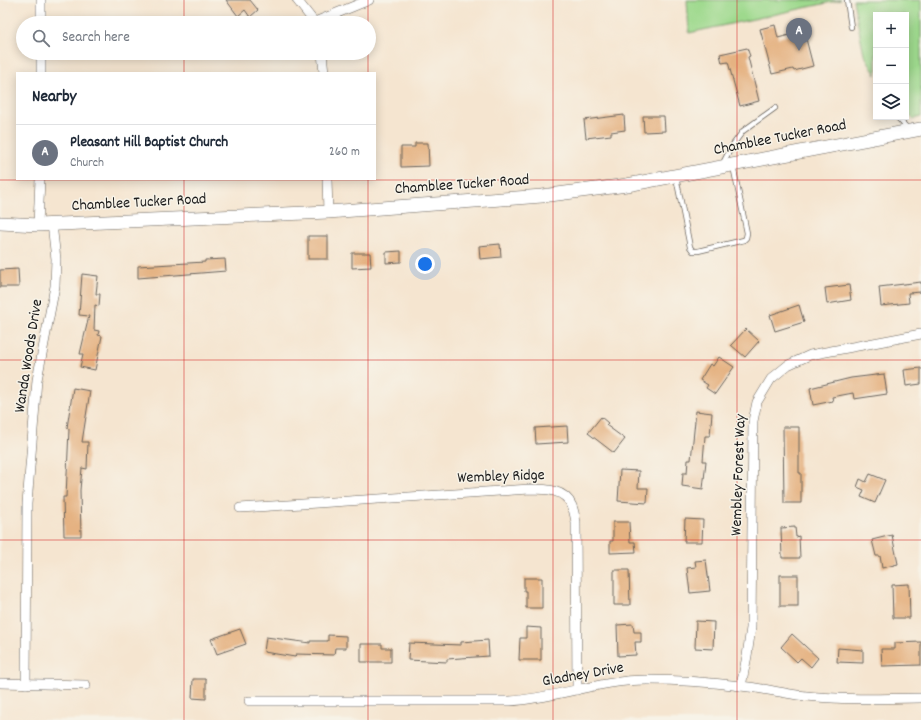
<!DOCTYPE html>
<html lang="en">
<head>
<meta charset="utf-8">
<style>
	body { margin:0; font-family:Dekko,sans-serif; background:#f2f2f3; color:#1f2937 }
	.controls { position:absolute; right:12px; top:12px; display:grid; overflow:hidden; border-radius:0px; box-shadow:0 2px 10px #0003 }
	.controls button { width:36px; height:36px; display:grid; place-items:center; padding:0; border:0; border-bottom:1px solid #e0e1e3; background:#fff; color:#1f2937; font:20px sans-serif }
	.you { position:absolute; left:425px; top:264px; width:14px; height:14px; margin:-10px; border:3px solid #fff; border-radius:50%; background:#1a73e8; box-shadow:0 0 0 6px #1a73e833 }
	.badge { display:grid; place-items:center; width:26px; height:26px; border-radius:50%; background:#111827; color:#fff; font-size:13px; font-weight:700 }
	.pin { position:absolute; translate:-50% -33px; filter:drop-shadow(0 1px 2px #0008) }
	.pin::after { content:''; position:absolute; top:21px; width:14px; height:12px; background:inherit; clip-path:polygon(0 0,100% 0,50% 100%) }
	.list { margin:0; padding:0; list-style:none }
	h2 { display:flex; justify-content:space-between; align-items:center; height:52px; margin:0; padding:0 16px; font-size:17px }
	h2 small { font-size:13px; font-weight:400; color:#747a83 }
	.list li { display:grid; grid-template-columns:26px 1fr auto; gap:12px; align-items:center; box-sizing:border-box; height:56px; padding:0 16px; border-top:1px solid #e0e1e3 }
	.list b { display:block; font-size:15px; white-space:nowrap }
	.list p { margin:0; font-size:13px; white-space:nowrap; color:#747a83 }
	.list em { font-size:13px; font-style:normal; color:#747a83 }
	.icon { flex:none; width:22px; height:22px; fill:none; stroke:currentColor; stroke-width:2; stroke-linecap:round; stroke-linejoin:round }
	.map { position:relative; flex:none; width:921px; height:720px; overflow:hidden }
	.search { position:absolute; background:#fff; box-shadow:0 2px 10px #0003; left:16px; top:16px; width:360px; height:44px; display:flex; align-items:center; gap:10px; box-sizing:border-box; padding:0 14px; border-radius:22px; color:#747a83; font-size:15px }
	.panel { position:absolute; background:#fff; box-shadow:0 2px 10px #0003; left:16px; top:72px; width:360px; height:108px; border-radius:0px }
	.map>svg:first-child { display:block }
	.green { fill:#9ed98d; stroke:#5d7a54 }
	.building { fill:#e5b282 }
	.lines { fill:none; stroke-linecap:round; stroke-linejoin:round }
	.lane-casing { stroke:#68625b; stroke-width:6 }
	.street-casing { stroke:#68625b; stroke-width:10 }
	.secondary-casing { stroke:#68625b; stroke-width:14 }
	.lane { stroke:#fff; stroke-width:4.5 }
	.street { stroke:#fff; stroke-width:9 }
	.secondary { stroke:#fff; stroke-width:13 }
	.grid { fill:none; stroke:#d62828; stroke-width:1; stroke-opacity:0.55 }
	.labels { text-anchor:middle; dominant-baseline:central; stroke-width:3; stroke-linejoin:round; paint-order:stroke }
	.street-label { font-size:16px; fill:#1c1c1c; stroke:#f7f3e8 }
</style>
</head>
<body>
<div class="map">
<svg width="921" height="720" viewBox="0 0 921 720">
	<rect width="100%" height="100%" fill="#f7f3e8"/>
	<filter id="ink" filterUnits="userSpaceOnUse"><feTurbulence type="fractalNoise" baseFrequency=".025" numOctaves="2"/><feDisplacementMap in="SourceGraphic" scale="8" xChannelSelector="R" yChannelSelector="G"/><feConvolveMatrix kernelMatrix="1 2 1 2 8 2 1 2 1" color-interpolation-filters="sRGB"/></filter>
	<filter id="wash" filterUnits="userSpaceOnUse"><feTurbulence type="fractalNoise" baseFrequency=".012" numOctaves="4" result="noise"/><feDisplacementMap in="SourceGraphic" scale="16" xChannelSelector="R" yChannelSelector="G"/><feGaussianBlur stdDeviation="0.9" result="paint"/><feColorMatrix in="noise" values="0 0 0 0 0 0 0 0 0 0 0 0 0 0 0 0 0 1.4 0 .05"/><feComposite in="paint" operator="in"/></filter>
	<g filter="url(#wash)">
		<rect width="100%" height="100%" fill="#f5e5d0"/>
		<!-- green -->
		<g class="green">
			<path d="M 687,0 L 841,0 L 689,33 Z"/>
			<path d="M 853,0 L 921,0 L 921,117 L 913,119 L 906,112 L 906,15 L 876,15 L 876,75 L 864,54 Z"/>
		</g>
		<g id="blocks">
			<!-- building -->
			<g class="building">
				<path d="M 226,0 L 250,0 L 258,10 L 250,17 L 245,10 L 238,16 Z"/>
				<path d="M 775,25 L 778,38 L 804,31 L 813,66 L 794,71 L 793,69 L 772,74 L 760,29 Z"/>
				<path d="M 747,48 L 750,56 L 748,57 L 759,101 L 740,106 L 728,62 L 722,63 L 720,54 Z"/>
				<path d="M 624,115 L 625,130 L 611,132 L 611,135 L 586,138 L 584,120 Z"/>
				<path d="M 643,116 L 664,116 L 665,131 L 644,132 Z"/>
				<path d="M 415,143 L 428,143 L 429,166 L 401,167 L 401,147 L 415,147 Z"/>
				<rect x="308" y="236" width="20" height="23"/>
				<path d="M 500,244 L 501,257 L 480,259 L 479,246 Z"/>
				<path d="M 401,251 L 401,262 L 386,263 L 386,252 Z"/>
				<path d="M 352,253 L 370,253 L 371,267 L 352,268 Z"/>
				<path d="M 225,259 L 226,271 L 138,278 L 138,266 L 205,262 L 205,260 Z"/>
				<path d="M 18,269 L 19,287 L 0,287 L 0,270 Z"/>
				<path d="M 82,274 L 98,276 L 96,294 L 100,294 L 99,306 L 95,305 L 94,330 L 99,331 L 98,335 L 102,336 L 95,370 L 80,367 L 83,354 L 80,354 L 89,316 L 79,315 Z"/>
				<path d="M 921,282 L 921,292 L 908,293 L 909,303 L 881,306 L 879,287 Z"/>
				<path d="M 849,285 L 851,300 L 827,304 L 825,288 Z"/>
				<path d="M 799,305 L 804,322 L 775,331 L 770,315 Z"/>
				<path d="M 746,329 L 759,341 L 745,357 L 731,345 Z"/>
				<path d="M 719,357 L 734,367 L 715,394 L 706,388 L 708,385 L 700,380 L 710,364 L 713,366 Z"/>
				<path d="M 921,368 L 921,384 L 906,386 L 904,370 Z"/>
				<path d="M 884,374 L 887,394 L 854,399 L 853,393 L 832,397 L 833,401 L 813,405 L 810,388 L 851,378 Z"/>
				<path d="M 73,388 L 90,391 L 82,442 L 88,442 L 87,469 L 82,468 L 80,490 L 81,536 L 64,536 L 63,497 L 66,497 L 69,429 L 67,428 Z"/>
				<path d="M 696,411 L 712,413 L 710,436 L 705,436 L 703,461 L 706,461 L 703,489 L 682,486 L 683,473 L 687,473 L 688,460 L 691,460 Z"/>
				<path d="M 601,417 L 608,423 L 606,425 L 625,439 L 614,453 L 588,433 Z"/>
				<path d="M 567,426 L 568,442 L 536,444 L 535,428 Z"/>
				<path d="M 783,427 L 799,427 L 799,473 L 801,473 L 801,503 L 784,503 Z"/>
				<path d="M 620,470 L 639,471 L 638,488 L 648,488 L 647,503 L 618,501 Z"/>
				<path d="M 870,474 L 885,480 L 875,503 L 861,497 L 864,490 L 857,487 L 860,479 L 866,482 Z"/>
				<path d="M 685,519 L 703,520 L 702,542 L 684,542 Z"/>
				<path d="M 613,522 L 629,522 L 630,542 L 635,542 L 636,552 L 610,553 L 610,541 L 613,541 Z"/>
				<path d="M 795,527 L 796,537 L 799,536 L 800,558 L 782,558 L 781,528 Z"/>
				<path d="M 892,535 L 898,564 L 882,568 L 880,556 L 876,556 L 872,540 Z"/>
				<path d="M 706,560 L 710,591 L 690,593 L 687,568 L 696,567 L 695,561 Z"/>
				<path d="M 614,570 L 629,570 L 630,605 L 614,605 Z"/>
				<rect x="780" y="575" width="18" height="31"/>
				<path d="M 524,578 L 542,578 L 542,608 L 526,608 L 526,591 L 524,591 Z"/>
				<path d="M 909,584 L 910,618 L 893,618 L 892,585 Z"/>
				<path d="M 696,621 L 714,622 L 713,649 L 695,648 Z"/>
				<path d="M 633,624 L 634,632 L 641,632 L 641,642 L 635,642 L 636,655 L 618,656 L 617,625 Z"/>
				<path d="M 526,627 L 541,628 L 541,660 L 519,660 L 520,638 L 526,638 Z"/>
				<path d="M 240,629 L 246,644 L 217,654 L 211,639 Z"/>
				<path d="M 792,634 L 818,658 L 811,667 L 801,658 L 797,662 L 781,647 Z"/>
				<path d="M 328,635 L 346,636 L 346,648 L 335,648 L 334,655 L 296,654 L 295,657 L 264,652 L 266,637 L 310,643 L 310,641 L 328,641 Z"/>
				<path d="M 488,640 L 489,656 L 447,659 L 447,662 L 408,660 L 409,643 L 461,645 L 461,642 Z"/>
				<path d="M 921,642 L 921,665 L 882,666 L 881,649 L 895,649 L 895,643 Z"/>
				<path d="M 361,644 L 382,644 L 382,648 L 391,648 L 391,662 L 361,662 Z"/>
				<path d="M 838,648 L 863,650 L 863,663 L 837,662 Z"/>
				<path d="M 193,679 L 206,679 L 206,699 L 192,698 Z"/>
			</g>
		</g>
	</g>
	<g filter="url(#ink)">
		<use href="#blocks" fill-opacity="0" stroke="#68625b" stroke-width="1"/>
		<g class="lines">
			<defs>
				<g id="lane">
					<path d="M 847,0 L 851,27"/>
					<path d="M 897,117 L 908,129"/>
					<path d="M 722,165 L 732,146 L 743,131 L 775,108"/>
					<path d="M 676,177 L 690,247 L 693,251 L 698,251 L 744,240 L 746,238 L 747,233 L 733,166"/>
				</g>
				<g id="street">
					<path d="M 41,0 L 41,23"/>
					<path d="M 297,0 L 315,23"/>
					<path d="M 315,22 L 369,0"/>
					<path d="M 41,53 L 41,73"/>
					<path d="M 322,53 L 324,73"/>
					<path d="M 327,179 L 328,212"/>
					<path d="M 38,225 L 40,179"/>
					<path d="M 240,508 L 530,489 C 546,489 565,489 572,506 C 574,511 575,517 576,522 L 577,690"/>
					<path d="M 0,683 L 86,685"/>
					<path d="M 26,684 L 27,504 L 37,380 L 55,286 L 56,259 L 52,224"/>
					<path d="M 741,686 L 747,656 L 751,628 L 753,421 L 757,402 L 771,379 L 788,365 L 810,355 L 921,334"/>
					<path d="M 249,701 L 510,701 C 556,698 600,680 647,680 C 678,680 709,682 741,686 C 760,688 778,692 797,695 C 838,700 880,699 921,698"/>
				</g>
				<path id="secondary" d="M 0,223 L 38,225 L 328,212 L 542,196 L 627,185 L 921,129"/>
			</defs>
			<!-- lane casing -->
			<use href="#lane" class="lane-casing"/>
			<!-- street casing -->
			<use href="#street" class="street-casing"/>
			<!-- secondary casing -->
			<use href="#secondary" class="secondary-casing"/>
			<!-- lane -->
			<use href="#lane" class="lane"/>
			<!-- street -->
			<use href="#street" class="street"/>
			<!-- secondary -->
			<use href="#secondary" class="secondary"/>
		</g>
	</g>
	<!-- grid -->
	<path class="grid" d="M 184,0 L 184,23M 368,0 L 368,23M 553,0 L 553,720M 737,0 L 737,720M 184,53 L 184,73M 368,53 L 368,73M 184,179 L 184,720M 368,179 L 368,720M 0,180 L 921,180M 0,360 L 921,360M 0,540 L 921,540"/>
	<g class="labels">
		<!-- street labels -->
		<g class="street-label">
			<text transform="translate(780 138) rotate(-11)">Chamblee Tucker Road</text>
			<text transform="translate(462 185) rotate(-4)">Chamblee Tucker Road</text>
			<text transform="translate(139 203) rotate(-3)">Chamblee Tucker Road</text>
			<text transform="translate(29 356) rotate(-81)">Wanda Woods Drive</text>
			<text transform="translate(739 475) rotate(-88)">Wembley Forest Way</text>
			<text transform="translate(501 477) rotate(-2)">Wembley Ridge</text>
			<text transform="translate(583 675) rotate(-10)">Gladney Drive</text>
		</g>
	</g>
</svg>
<div class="controls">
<button>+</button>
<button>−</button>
<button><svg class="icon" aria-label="layers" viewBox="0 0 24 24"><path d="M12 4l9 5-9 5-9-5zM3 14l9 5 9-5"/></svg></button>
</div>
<div class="you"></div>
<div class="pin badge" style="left:799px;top:51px;background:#6b7280">A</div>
<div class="search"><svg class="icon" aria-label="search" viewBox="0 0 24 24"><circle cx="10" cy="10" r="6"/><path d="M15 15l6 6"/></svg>Search here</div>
<section class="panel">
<h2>Nearby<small></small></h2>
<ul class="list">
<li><span class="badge" style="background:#6b7280">A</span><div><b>Pleasant Hill Baptist Church</b><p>Church</p></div><em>260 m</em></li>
</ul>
</section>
</div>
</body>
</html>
